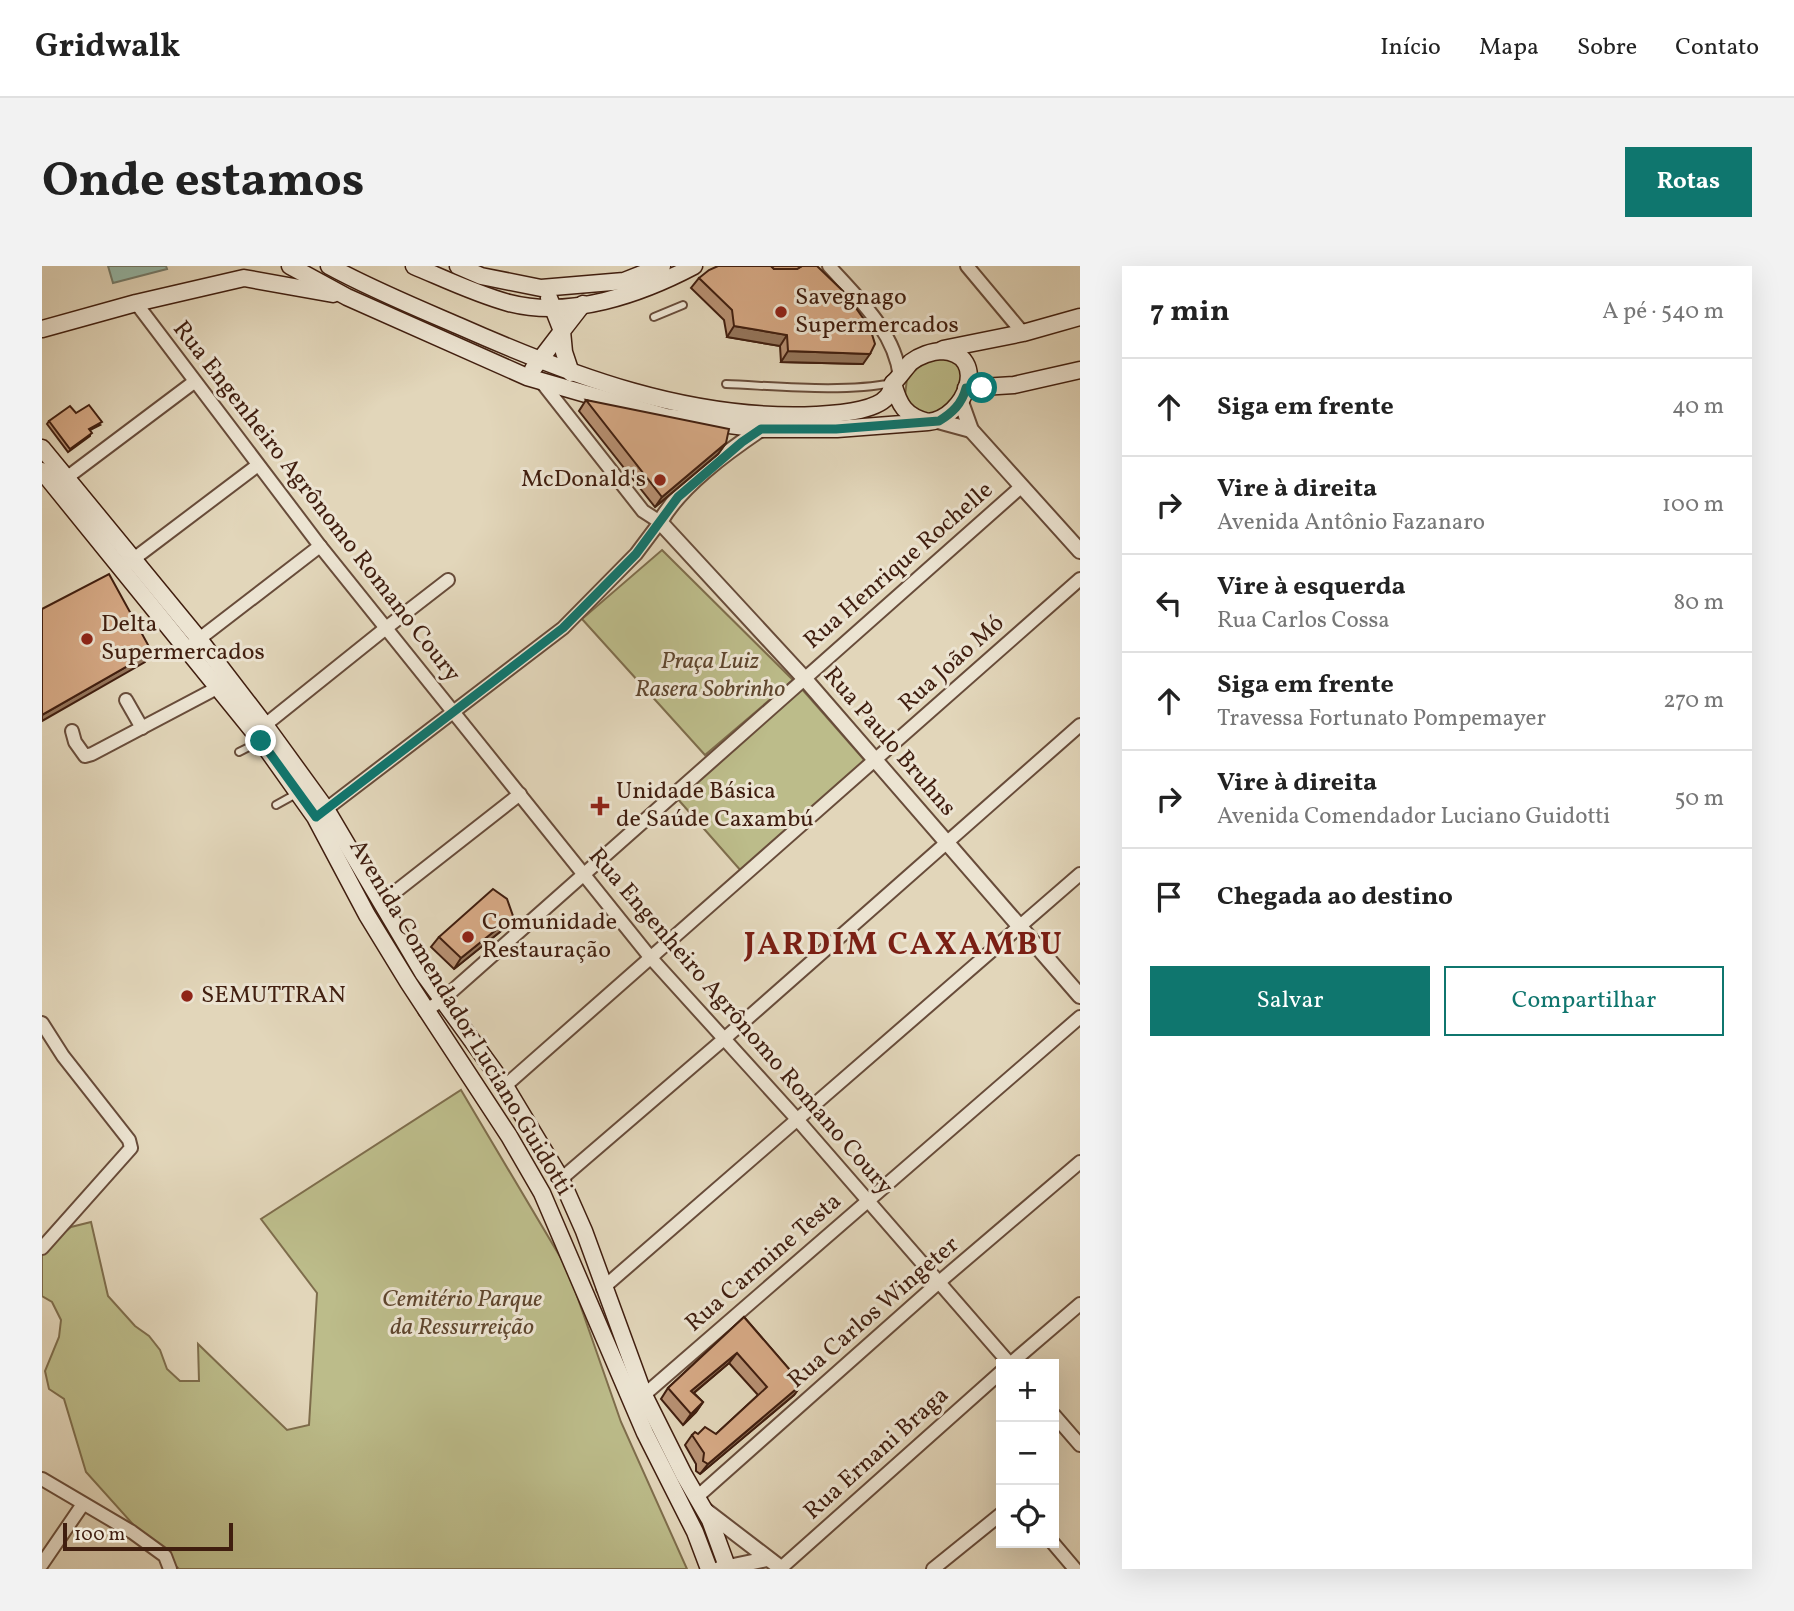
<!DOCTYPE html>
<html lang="pt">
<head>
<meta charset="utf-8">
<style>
	body { margin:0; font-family:Vollkorn,serif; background:#f2f2f2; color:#222 }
	.controls { position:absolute; right:21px; bottom:21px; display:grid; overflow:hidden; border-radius:0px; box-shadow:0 7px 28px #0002 }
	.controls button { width:63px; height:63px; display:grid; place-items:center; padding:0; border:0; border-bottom:2px solid #e0e0e0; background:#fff; color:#222; font:35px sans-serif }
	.scale { position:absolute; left:21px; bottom:18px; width:170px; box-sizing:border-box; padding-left:7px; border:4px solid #401e0f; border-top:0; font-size:19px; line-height:24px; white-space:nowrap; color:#401e0f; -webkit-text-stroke:5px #ece4d2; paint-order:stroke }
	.stop { position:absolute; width:21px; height:21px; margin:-16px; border:5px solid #0f766e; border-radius:50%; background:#fff }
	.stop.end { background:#0f766e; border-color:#fff; box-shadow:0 2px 7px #0008 }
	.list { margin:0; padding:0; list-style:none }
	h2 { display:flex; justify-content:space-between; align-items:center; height:91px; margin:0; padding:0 28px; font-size:30px }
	h2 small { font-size:23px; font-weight:400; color:#767676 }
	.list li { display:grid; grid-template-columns:46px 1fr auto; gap:21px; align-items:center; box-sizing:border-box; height:98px; padding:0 28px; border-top:2px solid #e0e0e0 }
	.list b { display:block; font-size:26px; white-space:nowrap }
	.list p { margin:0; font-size:23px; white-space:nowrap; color:#767676 }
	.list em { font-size:23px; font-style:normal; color:#767676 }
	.actions { display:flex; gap:14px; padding:21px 28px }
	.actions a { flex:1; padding:16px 0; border:2px solid #0f766e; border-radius:0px; text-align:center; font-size:24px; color:#0f766e }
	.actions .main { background:#0f766e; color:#fff }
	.icon { flex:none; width:38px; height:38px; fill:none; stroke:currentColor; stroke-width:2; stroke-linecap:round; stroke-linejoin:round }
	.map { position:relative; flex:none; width:1038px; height:1303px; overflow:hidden; border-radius:0px }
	header { display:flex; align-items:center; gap:42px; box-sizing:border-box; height:98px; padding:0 35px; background:#fff; border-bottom:2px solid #e0e0e0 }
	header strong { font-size:33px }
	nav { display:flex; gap:38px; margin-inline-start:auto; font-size:24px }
	.intro { display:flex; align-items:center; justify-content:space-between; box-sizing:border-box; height:168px; padding:0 42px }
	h1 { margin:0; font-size:49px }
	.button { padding:18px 32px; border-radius:0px; background:#0f766e; color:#fff; font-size:24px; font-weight:700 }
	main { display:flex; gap:42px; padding:0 42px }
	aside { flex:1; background:#fff; border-radius:0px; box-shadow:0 7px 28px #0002 }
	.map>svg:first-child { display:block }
	.green { fill:#bcbc8a; stroke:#7e6d4c; stroke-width:2 }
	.water { fill:#96baaa; stroke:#747c6c; stroke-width:2 }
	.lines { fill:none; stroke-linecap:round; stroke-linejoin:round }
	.service-casing { stroke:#684c3a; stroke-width:10 }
	.minor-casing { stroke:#684c3a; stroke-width:16 }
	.tertiary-casing { stroke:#684c3a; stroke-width:18 }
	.secondary-casing { stroke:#401e0f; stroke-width:19 }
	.service { stroke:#ece4d2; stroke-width:6 }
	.minor { stroke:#ece4d2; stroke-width:12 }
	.tertiary { stroke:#ece4d2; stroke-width:14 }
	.secondary { stroke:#ece4d2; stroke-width:16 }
	.wall { fill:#b79072; stroke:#401e0f; stroke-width:2 }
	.shaded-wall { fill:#95765c; stroke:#401e0f; stroke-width:2 }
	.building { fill:#d5a884; stroke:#401e0f; stroke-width:2 }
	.route { stroke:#0f766e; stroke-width:9 }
	.poi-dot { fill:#8f2418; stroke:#ece4d2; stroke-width:2.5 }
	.labels { text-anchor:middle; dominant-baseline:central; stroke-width:6; stroke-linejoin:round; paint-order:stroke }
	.poi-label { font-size:24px; fill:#401e0f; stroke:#ece4d2; text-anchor:start }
	.street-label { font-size:24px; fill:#401e0f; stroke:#ece4d2 }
	.park-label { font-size:24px; font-style:italic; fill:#5f462e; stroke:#ece4d2 }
	.district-label { font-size:32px; font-weight:bold; letter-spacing:2px; fill:#7a1f14; stroke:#ece4d2 }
</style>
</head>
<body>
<header>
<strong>Gridwalk</strong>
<nav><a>Início</a><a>Mapa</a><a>Sobre</a><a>Contato</a></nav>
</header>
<div class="intro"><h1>Onde estamos</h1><a class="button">Rotas</a></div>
<main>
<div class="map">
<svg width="1038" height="1303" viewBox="0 0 1038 1303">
	<rect width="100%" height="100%" fill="#e2d6ba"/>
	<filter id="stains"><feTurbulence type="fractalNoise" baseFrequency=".00286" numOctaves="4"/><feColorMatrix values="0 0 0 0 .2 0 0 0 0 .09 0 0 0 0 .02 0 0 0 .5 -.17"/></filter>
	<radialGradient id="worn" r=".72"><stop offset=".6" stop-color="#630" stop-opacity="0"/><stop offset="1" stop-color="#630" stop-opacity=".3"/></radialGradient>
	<!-- green -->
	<g class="green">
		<path d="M 896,91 L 917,96 C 924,126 917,132 893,149 L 876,148 L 863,130 L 865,112 L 880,98 Z"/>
		<path d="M 620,284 L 751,414 L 663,489 L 540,353 Z"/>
		<path d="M 759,422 L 825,497 L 700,606 L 634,531 Z"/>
		<path d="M 419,824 L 526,1004 L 579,1156 L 645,1303 L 137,1303 L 106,1275 L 44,1206 L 22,1133 L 7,1123 L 3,1105 L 17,1071 L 19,1054 L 10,1036 L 0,1030 L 0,984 L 29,961 L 49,956 L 66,1030 L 93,1060 L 107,1070 L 118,1084 L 125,1103 L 138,1115 L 157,1115 L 156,1078 L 245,1164 L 267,1159 L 275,1027 L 219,953 Z"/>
	</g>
	<!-- water -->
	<path class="water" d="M 66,0 L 124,0 L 125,3 L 71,17 Z"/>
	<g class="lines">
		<defs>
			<g id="service">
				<path d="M 612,51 L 641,39"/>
				<path d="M 684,118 C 734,120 802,127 850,117"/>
				<path d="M 197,486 L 217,476"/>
				<path d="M 234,539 L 254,528"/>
			</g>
			<g id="minor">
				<path d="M 787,0 C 816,32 853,66 858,111"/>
				<path d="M 925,0 L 981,67"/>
				<path d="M 94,37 L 278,280 L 608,691 L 754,852 L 968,1098"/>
				<path d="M 23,213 L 152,116"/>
				<path d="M 85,298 L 216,199"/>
				<path d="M 152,377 L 278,280"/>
				<path d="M 84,434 L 100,462"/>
				<path d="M 223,459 L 344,362 L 406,314"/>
				<path d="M 30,465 L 33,476 L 43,490 L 50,488 L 175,422"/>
				<path d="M 279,547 L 521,362 L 594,288 L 618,256 L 601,245 L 498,114"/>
				<path d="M 339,637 L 478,528"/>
				<path d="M 383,745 L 400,734 L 980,220"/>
				<path d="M 0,757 L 21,790 L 87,874 L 89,882 L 0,982"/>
				<path d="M 463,820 L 1038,313"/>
				<path d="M 519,913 L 682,773 L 1038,459"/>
				<path d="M 561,1022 L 1038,608"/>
				<path d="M 968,1098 L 1038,1038"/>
				<path d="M 595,1132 L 602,1129 L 1038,751"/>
				<path d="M 1012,1149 L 1038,1179"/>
				<path d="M 0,1213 L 90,1266 L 123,1290 L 128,1303"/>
				<path d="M 655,1231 L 896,1017 L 1038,896"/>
				<path d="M 1011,1277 L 1033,1303"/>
				<path d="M 0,1298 L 41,1238"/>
				<path d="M 739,1302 L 959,1106"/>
				<path d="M 891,1303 L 959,1248"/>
			</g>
			<g id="tertiary">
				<path d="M 919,136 L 929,164 L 1038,285"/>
				<path d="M 896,155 L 929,164"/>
				<path d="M 719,163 C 685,186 638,220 618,256 L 762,412 L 1038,730"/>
				<path d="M 663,1244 L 740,1303"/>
				<path d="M 677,1303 L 725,1293"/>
			</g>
			<g id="secondary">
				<path d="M 248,0 L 305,31 L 485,111 L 624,151 L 719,163 L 795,163 L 886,156 C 924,152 948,88 900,85 C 890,85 877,90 869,96 C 863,102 858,111 851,117 C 857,139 863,150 886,156"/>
				<path d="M 287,0 C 329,23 373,41 417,60 C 530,110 648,155 774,149 C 792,148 832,146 845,131 C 848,128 850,121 851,117"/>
				<path d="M 372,0 C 403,13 434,28 467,37 C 528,53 599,28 652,0"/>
				<path d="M 416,0 L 439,10 L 499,22 L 582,15 L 620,0"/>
				<path d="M 0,63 L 94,37 L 202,12 L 291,28"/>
				<path d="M 901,83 L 981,67 L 1038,51"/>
				<path d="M 491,103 L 520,65 L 507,32"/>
				<path d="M 529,107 L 522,86 L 520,65 L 541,38"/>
				<path d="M 924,122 L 972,119 L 1038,104"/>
				<path d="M 0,182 L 157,373 L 223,459 L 284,543 L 381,707 L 463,820 L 519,913 L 542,965 L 602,1129 L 642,1209 L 668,1254 L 686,1303"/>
				<path d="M 0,205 L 219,475 L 273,551 L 325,649 L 366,716 L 467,870 L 500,927 L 603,1167 L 653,1266 L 667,1303"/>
			</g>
		</defs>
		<!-- service casing -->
		<use href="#service" class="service-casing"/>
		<!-- minor casing -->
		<use href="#minor" class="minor-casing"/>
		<!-- tertiary casing -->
		<use href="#tertiary" class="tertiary-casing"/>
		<!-- secondary casing -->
		<use href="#secondary" class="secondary-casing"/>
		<!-- service -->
		<use href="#service" class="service"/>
		<!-- minor -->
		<use href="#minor" class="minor"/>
		<!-- tertiary -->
		<use href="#tertiary" class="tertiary"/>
		<!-- secondary -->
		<use href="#secondary" class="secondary"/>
	</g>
	<!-- wall -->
	<g class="wall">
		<path d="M 657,12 L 821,98 L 739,96 L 738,80 L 685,71 L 682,54 L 649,22 Z"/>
		<path d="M 544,134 L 684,177 L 676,188 L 613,241 L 537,145 Z"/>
		<path d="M 34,147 L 58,159 L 48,164 L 48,170 L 26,186 L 5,158 L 7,155 Z"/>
		<path d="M 464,661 L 412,703 L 389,681 L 397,671 Z"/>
		<path d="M 702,1051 L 760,1118 L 752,1129 L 658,1208 L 654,1205 L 654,1198 L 643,1179 L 650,1169 L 674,1168 L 716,1129 L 687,1097 L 652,1127 L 661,1136 L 654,1146 L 641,1159 L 619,1133 L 626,1122 Z"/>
	</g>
	<!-- shaded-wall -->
	<g class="shaded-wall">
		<path d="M 692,60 L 745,69 L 738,80 L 685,71 Z"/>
		<path d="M 746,85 L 828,88 L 821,98 L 739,96 Z"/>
		<path d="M 684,177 L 676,188 L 613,241 L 620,231 Z"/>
		<path d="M 110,386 L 103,396 L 0,455 L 0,449 Z"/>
		<path d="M 471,650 L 464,661 L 412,703 L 419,692 Z"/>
		<path d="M 695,1087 L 687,1097 L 642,1135 L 649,1125 Z"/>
		<path d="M 760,1118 L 752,1129 L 658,1208 L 666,1198 Z"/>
		<path d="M 661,1136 L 654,1146 L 641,1159 L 649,1148 Z"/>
	</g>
	<!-- building -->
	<g class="building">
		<path d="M 676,0 L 729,0 L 732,3 L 755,3 L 760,0 L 775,0 L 804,28 L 828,62 L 833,78 L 828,88 L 746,85 L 745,69 L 692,60 L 690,44 L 657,12 L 667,4 Z"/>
		<path d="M 729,0 L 760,0 L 755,3 L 732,3 Z"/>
		<path d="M 544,134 L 687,163 L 684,177 L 620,231 Z"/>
		<path d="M 47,139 L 60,156 L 47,163 L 50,167 L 28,183 L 7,155 L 28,140 L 34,147 Z"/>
		<path d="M 67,308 L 110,386 L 0,449 L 0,343 Z"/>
		<path d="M 451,623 L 465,633 L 471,650 L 419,692 L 397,671 Z"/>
		<path d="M 702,1051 L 760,1118 L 666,1198 L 661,1195 L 662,1187 L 650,1169 L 653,1166 L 656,1168 L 663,1161 L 674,1168 L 725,1121 L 695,1087 L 649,1125 L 661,1136 L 649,1148 L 626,1122 Z"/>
	</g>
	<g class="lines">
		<!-- route -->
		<path class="route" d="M 219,475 L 274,551 L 521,362 L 594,288 L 636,231 L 700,176 L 719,163 L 794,163 L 897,155 C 910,147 920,138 924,122 L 940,122"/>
	</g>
	<!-- markers -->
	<g class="poi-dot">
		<circle cx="739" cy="46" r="7"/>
		<circle cx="618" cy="214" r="7"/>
		<circle cx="45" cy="373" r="7"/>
		<path d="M554.5 529.5h7v7h7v7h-7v7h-7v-7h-7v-7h7z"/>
		<circle cx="426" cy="671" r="7"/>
		<circle cx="145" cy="730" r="7"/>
	</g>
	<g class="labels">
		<!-- poi labels -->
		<g class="poi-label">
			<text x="753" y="32">Savegnago<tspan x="753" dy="28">Supermercados</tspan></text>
			<text x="604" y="214" text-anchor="end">McDonald's</text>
			<text x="59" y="359">Delta<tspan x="59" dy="28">Supermercados</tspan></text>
			<text x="574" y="526">Unidade Básica<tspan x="574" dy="28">de Saúde Caxambú</tspan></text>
			<text x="440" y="657">Comunidade<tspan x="440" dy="28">Restauração</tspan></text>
			<text x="159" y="730">SEMUTTRAN</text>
		</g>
		<!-- street labels -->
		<g class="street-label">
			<text transform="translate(274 236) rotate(52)">Rua Engenheiro Agrônomo Romano Coury</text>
			<text transform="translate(857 300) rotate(-41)">Rua Henrique Rochelle</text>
			<text transform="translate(910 398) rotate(-42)">Rua João Mó</text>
			<text transform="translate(847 476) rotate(49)">Rua Paulo Bruhns</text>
			<text transform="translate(418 752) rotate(59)">Avenida Comendador Luciano Guidotti</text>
			<text transform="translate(698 756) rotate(49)">Rua Engenheiro Agrônomo Romano Coury</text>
			<text transform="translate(722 997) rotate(-41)">Rua Carmine Testa</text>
			<text transform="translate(832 1047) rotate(-41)">Rua Carlos Wingeter</text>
			<text transform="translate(835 1188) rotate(-42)">Rua Ernani Braga</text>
		</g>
		<!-- park labels -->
		<g class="park-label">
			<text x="668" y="396">Praça Luiz<tspan x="668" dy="28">Rasera Sobrinho</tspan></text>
			<text x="420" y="1034">Cemitério Parque<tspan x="420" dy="28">da Ressurreição</tspan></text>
		</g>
		<!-- district labels -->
		<g class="district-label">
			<text x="862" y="680">JARDIM CAXAMBU</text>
		</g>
	</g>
	<rect width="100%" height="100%" filter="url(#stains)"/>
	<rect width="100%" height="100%" fill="url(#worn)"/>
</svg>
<div class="controls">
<button>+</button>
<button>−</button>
<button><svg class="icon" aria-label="locate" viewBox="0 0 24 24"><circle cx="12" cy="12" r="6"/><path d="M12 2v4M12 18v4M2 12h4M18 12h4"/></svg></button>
</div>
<div class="scale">100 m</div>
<div class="stop" style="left:940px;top:122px"></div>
<div class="stop end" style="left:219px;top:475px"></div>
</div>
<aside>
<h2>7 min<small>A pé · 540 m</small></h2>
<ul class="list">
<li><svg class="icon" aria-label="ahead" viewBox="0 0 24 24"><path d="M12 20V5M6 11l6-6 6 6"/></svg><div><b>Siga em frente</b></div><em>40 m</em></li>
<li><svg class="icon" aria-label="right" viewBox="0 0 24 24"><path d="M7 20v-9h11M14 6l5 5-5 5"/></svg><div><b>Vire à direita</b><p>Avenida Antônio Fazanaro</p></div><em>100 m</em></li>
<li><svg class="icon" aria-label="left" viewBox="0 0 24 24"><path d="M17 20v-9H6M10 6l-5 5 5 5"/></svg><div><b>Vire à esquerda</b><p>Rua Carlos Cossa</p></div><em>80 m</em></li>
<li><svg class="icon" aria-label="ahead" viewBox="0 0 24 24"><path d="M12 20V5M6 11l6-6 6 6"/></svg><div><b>Siga em frente</b><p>Travessa Fortunato Pompemayer</p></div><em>270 m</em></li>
<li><svg class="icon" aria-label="right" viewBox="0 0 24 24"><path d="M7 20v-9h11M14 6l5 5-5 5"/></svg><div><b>Vire à direita</b><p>Avenida Comendador Luciano Guidotti</p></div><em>50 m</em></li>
<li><svg class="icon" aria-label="arrive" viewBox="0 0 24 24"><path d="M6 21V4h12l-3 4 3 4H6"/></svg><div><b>Chegada ao destino</b></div></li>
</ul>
<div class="actions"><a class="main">Salvar</a><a>Compartilhar</a></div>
</aside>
</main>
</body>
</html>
